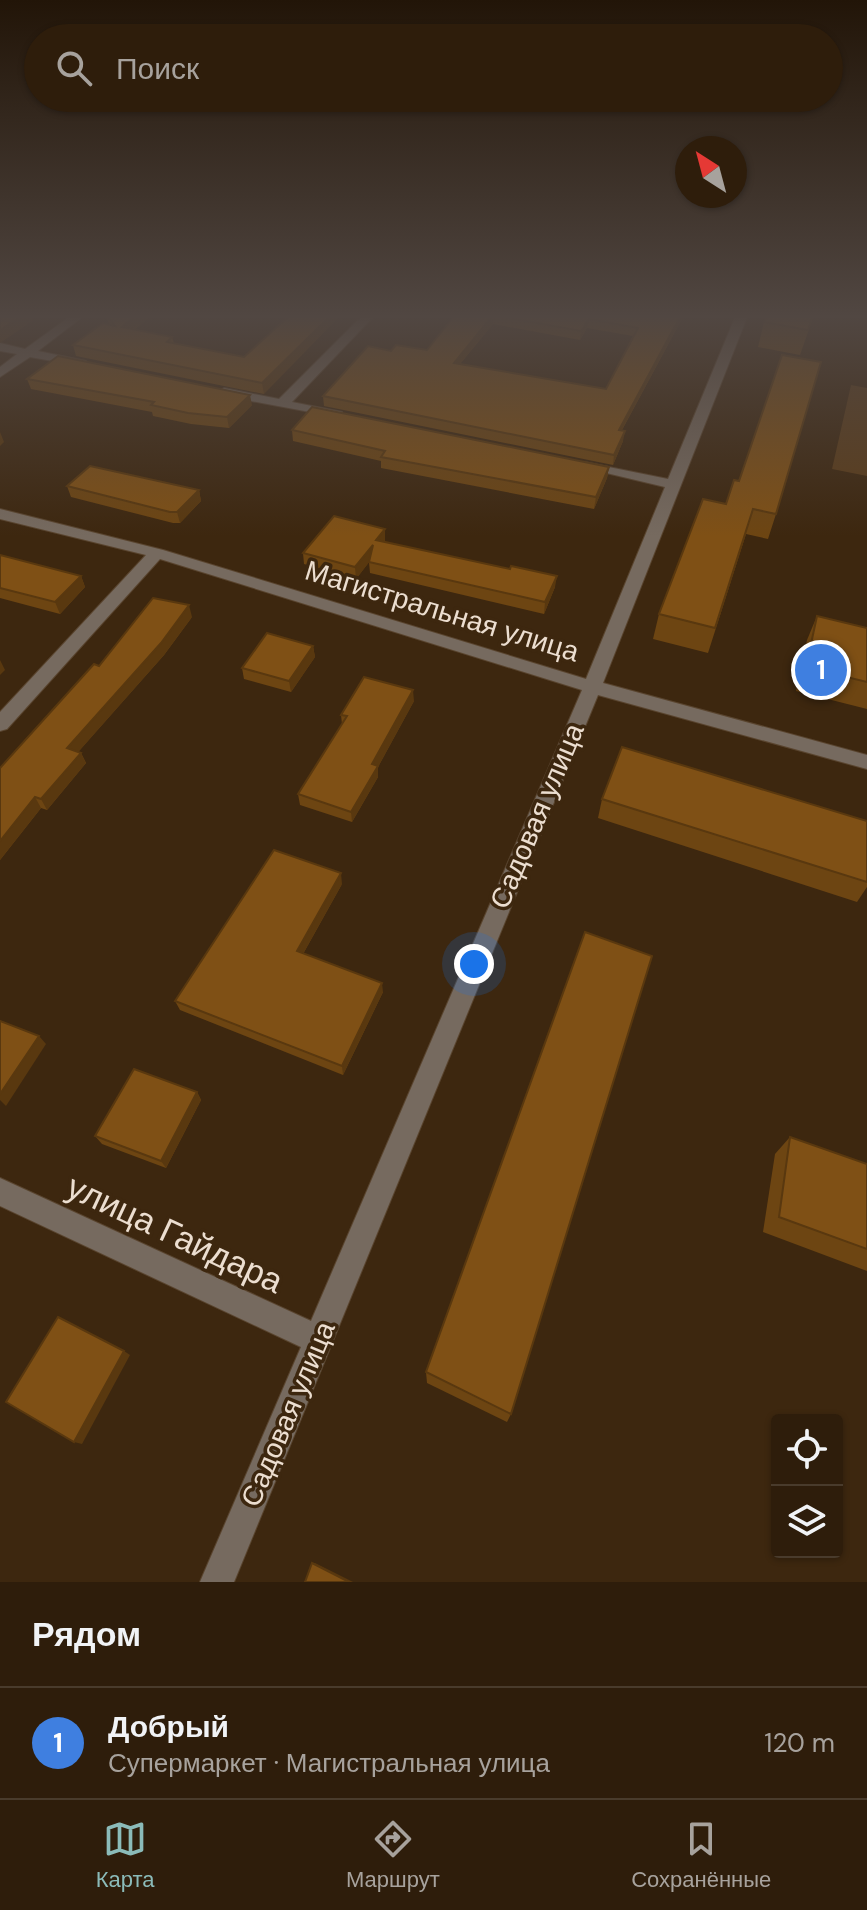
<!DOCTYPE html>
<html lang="ru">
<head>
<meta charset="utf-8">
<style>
	body { margin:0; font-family:"DM Sans",sans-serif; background:#362614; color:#f1f3f6 }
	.controls { position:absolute; right:24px; bottom:24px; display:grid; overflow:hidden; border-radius:8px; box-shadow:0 2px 6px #0004 }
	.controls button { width:72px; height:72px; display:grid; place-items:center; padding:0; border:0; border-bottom:2px solid #493b2c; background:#2e1d0b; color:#f1f3f6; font:40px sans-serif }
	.compass { position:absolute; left:675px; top:136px; width:72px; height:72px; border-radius:50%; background:#2e1d0b; box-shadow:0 2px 6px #0004; rotate:324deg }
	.you { position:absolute; left:474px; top:964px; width:28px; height:28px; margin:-20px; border:6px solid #fff; border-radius:50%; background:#1a73e8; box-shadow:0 0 0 12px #1a73e833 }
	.badge { display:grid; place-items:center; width:52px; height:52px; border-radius:50%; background:#8bbbb9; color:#fff; font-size:26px; font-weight:700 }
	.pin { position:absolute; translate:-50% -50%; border:4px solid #fff; box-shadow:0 2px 8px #0006 }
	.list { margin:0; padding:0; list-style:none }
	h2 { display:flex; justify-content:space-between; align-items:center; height:104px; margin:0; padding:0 32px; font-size:34px }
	h2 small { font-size:26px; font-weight:400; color:#a7a29d }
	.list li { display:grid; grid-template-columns:52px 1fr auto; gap:24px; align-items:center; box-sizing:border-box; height:112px; padding:0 32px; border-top:2px solid #493b2c }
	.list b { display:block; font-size:30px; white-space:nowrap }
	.list p { margin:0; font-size:26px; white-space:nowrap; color:#a7a29d }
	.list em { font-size:26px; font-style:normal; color:#a7a29d }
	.icon { flex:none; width:44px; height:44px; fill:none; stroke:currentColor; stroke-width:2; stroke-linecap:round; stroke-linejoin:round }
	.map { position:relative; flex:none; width:867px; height:1582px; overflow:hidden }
	.search { position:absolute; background:#2e1d0b; box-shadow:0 2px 6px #0004; left:24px; right:24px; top:24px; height:88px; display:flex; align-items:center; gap:20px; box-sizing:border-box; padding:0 28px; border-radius:44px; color:#a7a29d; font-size:30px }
	.sheet { height:216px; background:#2e1d0b }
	nav { display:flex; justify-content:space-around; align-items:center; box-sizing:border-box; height:112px; border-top:2px solid #493b2c; background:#2e1d0b; font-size:22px; color:#a7a29d }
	nav a { display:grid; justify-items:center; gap:4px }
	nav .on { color:#8bbbb9 }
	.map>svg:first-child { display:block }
	.green { fill:#5b3c19 }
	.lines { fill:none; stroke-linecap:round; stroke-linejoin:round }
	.minor-casing { stroke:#59442e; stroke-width:2 }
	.minor { fill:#766a5f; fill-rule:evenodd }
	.wall { fill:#6d4512; fill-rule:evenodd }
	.shaded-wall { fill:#59380f }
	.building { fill:#7f5015; stroke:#59380f; stroke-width:2; fill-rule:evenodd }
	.labels { text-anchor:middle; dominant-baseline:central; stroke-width:7; stroke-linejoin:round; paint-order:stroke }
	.street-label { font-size:28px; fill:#ecded0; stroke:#3d270f }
	.near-street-label { font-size:34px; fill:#ecded0; stroke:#3d270f }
</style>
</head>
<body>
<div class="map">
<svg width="867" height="1582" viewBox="0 0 867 1582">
	<rect width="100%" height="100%" fill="#3d270f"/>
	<!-- green -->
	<path class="green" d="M 851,385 L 867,388 L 867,476 L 832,469 Z"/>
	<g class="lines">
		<defs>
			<g id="minor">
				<path d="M 72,315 L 85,315 L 38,351 L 86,361 L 86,367 L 30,357 L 0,377 L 0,367 L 17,354 L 0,351 L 0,343 L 25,349 Z"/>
				<path d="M 363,315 L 375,315 L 292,402 L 342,412 L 342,418 L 224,396 L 217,392 L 224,388 L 279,399 Z"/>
				<path d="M 736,315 L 748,315 L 603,683 L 867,755 L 867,769 L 598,695 L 234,1582 L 200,1582 L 301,1347 L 0,1206 L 0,1178 L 311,1321 L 582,690 L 160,559 L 7,729 L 0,731 L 0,712 L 146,555 L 0,519 L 0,509 L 163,550 L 586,679 L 665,487 L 577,466 L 584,462 L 668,479 Z"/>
			</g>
		</defs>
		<!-- minor casing -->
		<use href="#minor" class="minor-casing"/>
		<!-- minor -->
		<use href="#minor" class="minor"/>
	</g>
	<!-- wall -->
	<g class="wall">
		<path d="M 105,315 L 152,315 L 134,330 L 172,337 L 174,343 L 244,357 L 290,315 L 264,394 L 76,356 L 73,345 L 109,324 Z"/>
		<path d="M 455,315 L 684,315 L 622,430 L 623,441 L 613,465 L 324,406 L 323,396 L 427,350 ZM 493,324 L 580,340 L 587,328 L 633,336 L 606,389 L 460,364 Z"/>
		<path d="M 814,315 L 800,355 L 758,347 L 764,322 Z"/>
		<path d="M 27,379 L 252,405 L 229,428 L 191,424 L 153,416 L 152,412 L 31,389 Z"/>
		<path d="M 292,430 L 609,467 L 607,478 L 594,509 L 381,468 L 381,461 L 293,441 Z"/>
		<path d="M 67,486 L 199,490 L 201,501 L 180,523 L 173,523 L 71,497 Z"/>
		<path d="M 703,499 L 776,514 L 768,539 L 746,534 L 708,653 L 653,639 L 659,614 Z"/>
		<path d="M 385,529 L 385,540 L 384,542 L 555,587 L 544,614 L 370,573 L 369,562 L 356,579 L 304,564 L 303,553 Z"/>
		<path d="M 0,555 L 81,576 L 85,587 L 60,614 L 0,598 Z"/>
		<path d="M 817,616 L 867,628 L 867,709 L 796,691 L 807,640 Z"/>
		<path d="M 192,617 L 164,655 L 78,752 L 81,753 L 86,763 L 47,810 L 41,808 L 0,860 L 0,768 L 99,666 Z"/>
		<path d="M 313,646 L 315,657 L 291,692 L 244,679 L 242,668 Z"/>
		<path d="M 414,701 L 378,767 L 378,777 L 352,822 L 300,805 L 298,794 L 342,724 L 341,715 Z"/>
		<path d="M 602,799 L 867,821 L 867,887 L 857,902 L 598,818 Z"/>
		<path d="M 342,884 L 303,954 L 383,992 L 343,1075 L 180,1010 L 175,1001 Z"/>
		<path d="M 197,1092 L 201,1100 L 166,1168 L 102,1144 L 95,1136 Z"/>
		<path d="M 790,1137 L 867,1164 L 867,1271 L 763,1232 L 775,1154 Z"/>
		<path d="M 426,1372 L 511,1414 L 507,1422 L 427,1383 Z"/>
	</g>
	<!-- shaded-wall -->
	<g class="shaded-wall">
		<path d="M 23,315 L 32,315 L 34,320 L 0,343 L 0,330 Z"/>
		<path d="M 137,315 L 152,315 L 124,337 L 122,327 Z"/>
		<path d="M 331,315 L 341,315 L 264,394 L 262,383 Z"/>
		<path d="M 493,315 L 493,324 L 453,372 L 454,363 Z"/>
		<path d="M 681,315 L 684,315 L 617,439 L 619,430 Z"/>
		<path d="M 589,319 L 587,328 L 580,340 L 581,331 Z"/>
		<path d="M 250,395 L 252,405 L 229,428 L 227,417 Z"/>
		<path d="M 625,431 L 623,441 L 613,465 L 614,455 Z"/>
		<path d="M 0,432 L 4,442 L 0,446 Z"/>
		<path d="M 609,467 L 607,478 L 594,509 L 596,497 Z"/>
		<path d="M 199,490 L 201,501 L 180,523 L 177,512 Z"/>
		<path d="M 385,529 L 385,540 L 377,551 L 376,540 Z"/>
		<path d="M 373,545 L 374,556 L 356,579 L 355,567 Z"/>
		<path d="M 81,576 L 85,587 L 60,614 L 55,602 Z"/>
		<path d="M 557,576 L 555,587 L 544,614 L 545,602 Z"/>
		<path d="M 189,605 L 192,617 L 164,655 L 72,759 L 67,748 Z"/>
		<path d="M 313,646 L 315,657 L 291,692 L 289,681 Z"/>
		<path d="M 0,660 L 5,670 L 0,675 Z"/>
		<path d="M 413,690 L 414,701 L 378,767 L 378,777 L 352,822 L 351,812 L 372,764 Z"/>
		<path d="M 81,753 L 86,763 L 47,810 L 41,799 Z"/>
		<path d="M 35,797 L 41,808 L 0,860 L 0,841 Z"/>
		<path d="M 341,873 L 342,884 L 299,961 L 297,951 Z"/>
		<path d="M 382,983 L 383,992 L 343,1075 L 342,1066 Z"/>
		<path d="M 39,1036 L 46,1044 L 6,1106 L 0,1100 L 0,1094 Z"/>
		<path d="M 197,1092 L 201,1100 L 166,1168 L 161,1161 Z"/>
		<path d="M 124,1351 L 130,1355 L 82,1444 L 74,1442 Z"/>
		<path d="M 312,1563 L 315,1563 L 353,1582 L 349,1582 Z"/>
	</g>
	<!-- building -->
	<g class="building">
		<path d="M 0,315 L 23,315 L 0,330 Z"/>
		<path d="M 107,315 L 137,315 L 122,327 L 172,337 L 167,342 L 244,357 L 290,315 L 331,315 L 262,383 L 73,345 L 103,323 L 115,326 Z"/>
		<path d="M 455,315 L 681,315 L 619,430 L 625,431 L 614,455 L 323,396 L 368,346 L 391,351 L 396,345 L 427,350 ZM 493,315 L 581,331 L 589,319 L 638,328 L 606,389 L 454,363 Z"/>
		<path d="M 767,315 L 813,315 L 808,330 L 764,322 Z"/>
		<path d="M 782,355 L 821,362 L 776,514 L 753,509 L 715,628 L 659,614 L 703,499 L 726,504 L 734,480 L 739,481 Z"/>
		<path d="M 58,356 L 250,395 L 227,417 L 188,413 L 151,405 L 154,402 L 27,379 Z"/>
		<path d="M 312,407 L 609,467 L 596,497 L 381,457 L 385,451 L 292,430 Z"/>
		<path d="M 90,466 L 199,490 L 177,512 L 170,512 L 67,486 Z"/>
		<path d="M 334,516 L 385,529 L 376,540 L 510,569 L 511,566 L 557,576 L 545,602 L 369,562 L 373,545 L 355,567 L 303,553 Z"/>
		<path d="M 0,555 L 81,576 L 55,602 L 0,588 Z"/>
		<path d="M 153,598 L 189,605 L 161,643 L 67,748 L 81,753 L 41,799 L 35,797 L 0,841 L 0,768 L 94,664 L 99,666 Z"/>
		<path d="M 817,616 L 867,628 L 867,682 L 806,667 Z"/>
		<path d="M 267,633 L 313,646 L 289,681 L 242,668 Z"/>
		<path d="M 364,677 L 413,690 L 372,764 L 378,766 L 351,812 L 298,794 L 347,716 L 341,715 Z"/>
		<path d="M 622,747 L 867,821 L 867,882 L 602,799 Z"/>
		<path d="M 274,850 L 341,873 L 297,951 L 382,983 L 342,1066 L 175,1001 Z"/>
		<path d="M 585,932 L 652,956 L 511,1414 L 426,1372 Z"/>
		<path d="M 0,1021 L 39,1036 L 0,1094 Z"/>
		<path d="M 134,1069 L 197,1092 L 161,1161 L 95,1136 Z"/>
		<path d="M 790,1137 L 867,1164 L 867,1249 L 779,1217 Z"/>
		<path d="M 58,1317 L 124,1351 L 74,1442 L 6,1402 Z"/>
		<path d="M 312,1563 L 349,1582 L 305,1582 Z"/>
	</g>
	<!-- sky -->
	<linearGradient id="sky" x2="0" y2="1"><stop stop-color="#221508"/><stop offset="0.59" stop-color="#514742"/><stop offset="1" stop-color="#514742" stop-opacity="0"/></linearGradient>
	<rect width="867" height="536" fill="url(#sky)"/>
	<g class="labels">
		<!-- street labels -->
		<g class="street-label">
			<text transform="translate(442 611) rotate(17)">Магистральная улица</text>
			<text transform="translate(537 816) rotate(-67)">Садовая улица</text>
			<text transform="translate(288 1414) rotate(-67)">Садовая улица</text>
		</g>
		<!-- near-street labels -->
		<g class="near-street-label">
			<text transform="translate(175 1234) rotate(25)">улица Гайдара</text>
		</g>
	</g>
</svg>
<div class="controls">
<button><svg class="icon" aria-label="locate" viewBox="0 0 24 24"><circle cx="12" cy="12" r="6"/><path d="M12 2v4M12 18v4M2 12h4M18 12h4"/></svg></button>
<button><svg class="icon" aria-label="layers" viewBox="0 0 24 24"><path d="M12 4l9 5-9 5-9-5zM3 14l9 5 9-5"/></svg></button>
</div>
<svg class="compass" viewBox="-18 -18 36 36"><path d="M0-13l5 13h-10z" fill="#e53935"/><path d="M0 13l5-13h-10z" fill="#a7a29d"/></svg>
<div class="you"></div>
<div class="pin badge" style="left:821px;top:670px;background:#3f7fe0">1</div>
<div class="search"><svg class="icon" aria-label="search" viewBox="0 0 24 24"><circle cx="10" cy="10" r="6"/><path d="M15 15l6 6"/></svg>Поиск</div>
</div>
<section class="sheet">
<h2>Рядом<small></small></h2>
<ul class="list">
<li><span class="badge" style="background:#3f7fe0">1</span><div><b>Добрый</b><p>Супермаркет · Магистральная улица</p></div><em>120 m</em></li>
</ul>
</section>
<nav>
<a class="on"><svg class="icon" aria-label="map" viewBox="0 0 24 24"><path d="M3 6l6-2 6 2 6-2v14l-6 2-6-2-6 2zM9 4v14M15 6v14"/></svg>Карта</a>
<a><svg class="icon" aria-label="directions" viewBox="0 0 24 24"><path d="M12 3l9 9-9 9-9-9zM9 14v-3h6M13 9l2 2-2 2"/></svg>Маршрут</a>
<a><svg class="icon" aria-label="saved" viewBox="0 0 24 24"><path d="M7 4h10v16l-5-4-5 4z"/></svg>Сохранённые</a>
</nav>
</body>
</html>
